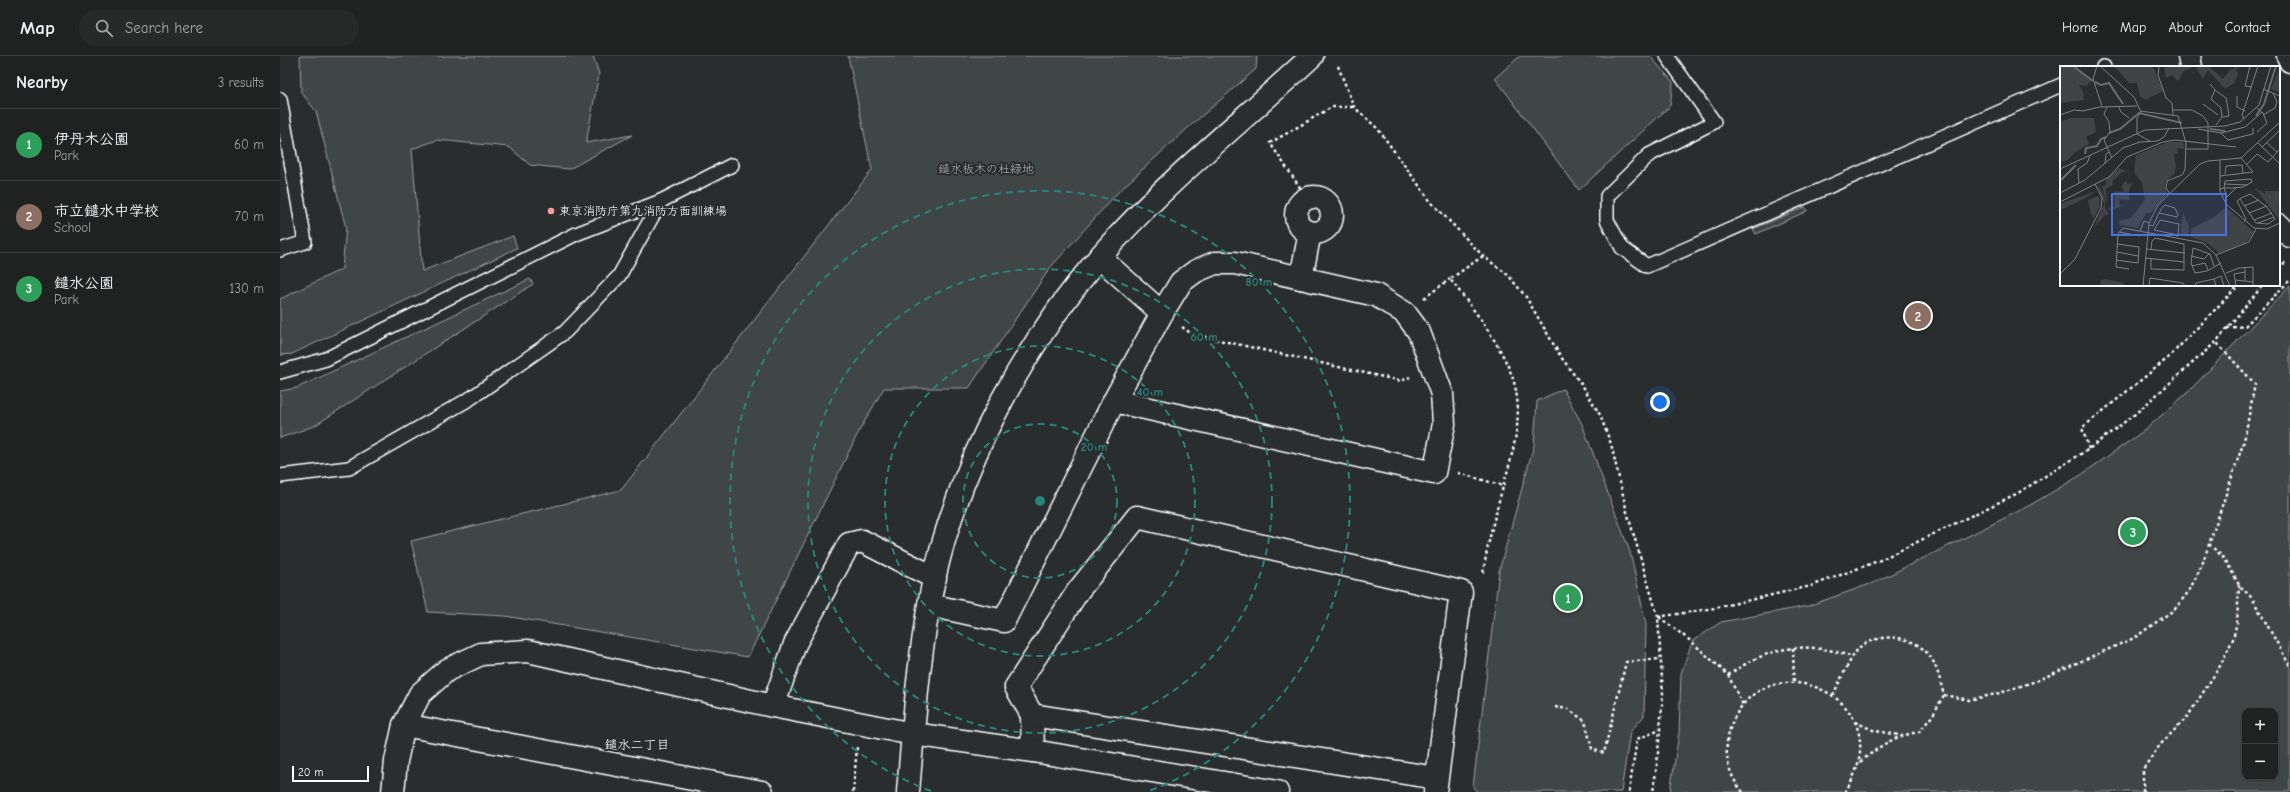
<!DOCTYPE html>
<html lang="en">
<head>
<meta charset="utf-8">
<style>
	body { margin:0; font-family:"Comic Neue","Klee One",sans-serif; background:#282a2a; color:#f1f3f6 }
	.controls { position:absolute; right:12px; bottom:12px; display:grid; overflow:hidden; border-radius:8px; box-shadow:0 1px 3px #0004 }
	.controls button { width:36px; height:36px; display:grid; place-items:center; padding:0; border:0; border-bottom:1px solid #3d3f40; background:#202222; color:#f1f3f6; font:20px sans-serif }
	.scale { position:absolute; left:12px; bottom:10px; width:77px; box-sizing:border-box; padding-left:4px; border:2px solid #fff; border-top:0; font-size:11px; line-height:14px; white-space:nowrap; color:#fff; -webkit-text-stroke:3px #2a2d2e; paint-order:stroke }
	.you { position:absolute; left:1380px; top:346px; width:14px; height:14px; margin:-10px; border:3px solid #fff; border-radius:50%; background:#1a73e8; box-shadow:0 0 0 6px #1a73e833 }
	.badge { display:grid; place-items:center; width:26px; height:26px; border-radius:50%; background:#8c9099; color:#fff; font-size:13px; font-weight:700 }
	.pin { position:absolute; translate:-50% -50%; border:2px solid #fff; box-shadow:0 1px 4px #0006 }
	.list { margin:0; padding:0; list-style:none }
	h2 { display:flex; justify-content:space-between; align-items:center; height:52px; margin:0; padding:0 16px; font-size:17px }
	h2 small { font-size:13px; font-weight:400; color:#a2a4a5 }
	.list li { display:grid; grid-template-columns:26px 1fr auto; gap:12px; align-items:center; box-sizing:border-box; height:72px; padding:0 16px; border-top:1px solid #3d3f40 }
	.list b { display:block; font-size:15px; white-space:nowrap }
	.list p { margin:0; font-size:13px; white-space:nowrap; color:#a2a4a5 }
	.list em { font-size:13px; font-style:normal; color:#a2a4a5 }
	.icon { flex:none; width:22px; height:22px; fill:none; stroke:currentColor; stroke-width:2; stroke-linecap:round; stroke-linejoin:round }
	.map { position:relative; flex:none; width:2010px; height:736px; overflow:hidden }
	header { display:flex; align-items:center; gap:24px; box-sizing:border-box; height:56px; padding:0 20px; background:#202222; border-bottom:1px solid #3d3f40 }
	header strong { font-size:19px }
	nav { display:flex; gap:22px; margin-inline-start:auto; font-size:14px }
	.search { width:280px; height:36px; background:#282a2a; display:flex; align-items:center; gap:10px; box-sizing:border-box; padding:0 14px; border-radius:22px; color:#a2a4a5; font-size:15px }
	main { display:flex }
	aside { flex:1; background:#202222 }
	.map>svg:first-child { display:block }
	.green { fill:#414445; stroke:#a0a2a2; fill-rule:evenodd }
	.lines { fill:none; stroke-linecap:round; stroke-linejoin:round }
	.lane-casing { stroke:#fff; stroke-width:16 }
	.street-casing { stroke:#fff; stroke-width:25 }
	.secondary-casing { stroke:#fff; stroke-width:25 }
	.path { stroke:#fff; stroke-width:2.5; stroke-dasharray:3 3; stroke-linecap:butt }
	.lane { stroke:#2a2d2e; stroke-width:13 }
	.street { stroke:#2a2d2e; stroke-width:22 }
	.secondary { stroke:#2a2d2e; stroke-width:22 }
	.ring { fill:none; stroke:#27847c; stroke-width:2; stroke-dasharray:7 5 }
	.poi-dot { fill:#ff9aa2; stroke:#2a2d2e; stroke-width:1.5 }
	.labels { text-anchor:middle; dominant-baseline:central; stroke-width:4; stroke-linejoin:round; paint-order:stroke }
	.park-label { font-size:12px; fill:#b3b4b5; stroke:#2a2d2e }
	.poi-label { font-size:12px; fill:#fff; stroke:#2a2d2e; text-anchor:start }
	.neighbourhood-label { font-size:13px; fill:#fff; stroke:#2a2d2e }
	.inset-river { fill:none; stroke:#6a6c6d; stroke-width:2 }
	.inset-road { fill:none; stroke:#7f8182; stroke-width:1 }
	.view { fill:#4a71e0; fill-opacity:0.15; stroke:#4a71e0; stroke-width:2 }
	.inset-edge { fill:none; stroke:#fff; stroke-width:2 }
	.centre { fill:#27847c; stroke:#2a2d2e; stroke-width:2 }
	.ring-label { font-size:12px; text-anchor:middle; font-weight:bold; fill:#27847c; stroke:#2a2d2e; stroke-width:4; stroke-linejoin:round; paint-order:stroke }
</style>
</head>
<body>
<header>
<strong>Map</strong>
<div class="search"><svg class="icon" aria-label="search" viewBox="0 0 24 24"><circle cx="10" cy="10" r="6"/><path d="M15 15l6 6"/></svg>Search here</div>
<nav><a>Home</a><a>Map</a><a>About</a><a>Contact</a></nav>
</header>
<main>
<aside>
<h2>Nearby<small>3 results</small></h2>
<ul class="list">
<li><span class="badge" style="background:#2e9e5b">1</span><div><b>伊丹木公園</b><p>Park</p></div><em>60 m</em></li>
<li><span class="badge" style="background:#8d6e63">2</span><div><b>市立鑓水中学校</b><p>School</p></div><em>70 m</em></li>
<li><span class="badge" style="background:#2e9e5b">3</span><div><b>鑓水公園</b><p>Park</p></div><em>130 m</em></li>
</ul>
</aside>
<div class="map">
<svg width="2010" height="736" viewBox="0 0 2010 736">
	<rect width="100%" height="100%" fill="#2a2d2e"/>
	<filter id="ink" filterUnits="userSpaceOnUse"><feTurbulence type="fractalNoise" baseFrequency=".025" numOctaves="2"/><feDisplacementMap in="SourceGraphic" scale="8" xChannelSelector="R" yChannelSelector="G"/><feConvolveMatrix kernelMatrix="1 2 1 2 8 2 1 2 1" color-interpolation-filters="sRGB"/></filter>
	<g filter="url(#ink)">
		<!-- green -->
		<g class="green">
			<path d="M 20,0 L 313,0 L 319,18 L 306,87 L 352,79 L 289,113 L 250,109 L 229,91 L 157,84 L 132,93 L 142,215 L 233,180 L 237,192 L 12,298 L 0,299 L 0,243 L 62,213 L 66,172 L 36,55 L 21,36 Z"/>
			<path d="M 568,0 L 977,0 L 976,13 L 909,71 L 839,135 L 770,212 L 689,332 L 604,332 L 579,375 L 468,601 L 225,560 L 148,556 L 131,485 L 341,434 L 592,114 Z"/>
			<path d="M 1240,0 L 1370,0 L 1393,26 L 1390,50 L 1299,134 L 1215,22 Z"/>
			<path d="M 1525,151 L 1527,155 L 1476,178 L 1473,173 Z"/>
			<path d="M 250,223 L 253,228 L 34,370 L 0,382 L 0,335 L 17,332 Z"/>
			<path d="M 2010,230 L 2010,736 L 1390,736 L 1399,677 L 1401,617 L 1412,586 L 1441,566 L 1528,550 L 1593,527 L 1747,451 L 1801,419 L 1865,374 L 1909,335 ZM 1965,655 L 1995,655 L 1995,721 L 1965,721 Z"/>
			<path d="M 1283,333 L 1302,368 L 1350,496 L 1366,568 L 1364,660 L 1350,676 L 1341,736 L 1197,736 L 1193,731 L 1219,515 L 1254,389 L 1257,345 Z"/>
		</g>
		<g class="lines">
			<defs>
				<g id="lane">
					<path d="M 1387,0 L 1434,66 L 1369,99 L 1327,140 L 1327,164 L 1342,192 L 1367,210 L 1781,29"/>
					<path d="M 1823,11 L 1824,11"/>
					<path d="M 0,43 L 25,186 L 0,194"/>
					<path d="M 381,145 L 452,109"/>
					<path d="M 0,316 L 46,303 L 296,178 L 381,145 L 339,220 L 285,276 L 191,342 L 69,412 L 0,420"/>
				</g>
				<g id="street">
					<path d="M 2008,0 L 2010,5"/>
					<circle cx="1034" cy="159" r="18"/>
					<path d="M 820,202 L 882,257"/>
					<path d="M 1021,222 L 1030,176"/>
					<path d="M 649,549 L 724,565 L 834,345 L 882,257 L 901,226 L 916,215 L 935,207 L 955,207 L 1096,239 L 1125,257 L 1139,276 L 1162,338 L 1164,368 L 1154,417 L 834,345"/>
					<path d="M 493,650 L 515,588 L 569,488 L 582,485 L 655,522"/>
					<path d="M 752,659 L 753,695"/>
					<path d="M 124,669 L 482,736"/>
					<path d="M 113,736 L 116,705 L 124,669 L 140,638 L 167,614 L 201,598 L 248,595 L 493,650 L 633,678"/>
					<path d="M 1155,736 L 1157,722 L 1181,536 L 857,461 L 798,535 L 736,631 L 752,659 L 1157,722"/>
				</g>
				<g id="secondary">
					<path d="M 1909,0 L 1911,11"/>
					<path d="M 1999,169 L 2010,180"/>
					<path d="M 633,678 L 753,695 L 997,736"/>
					<path d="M 628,736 C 634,665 639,593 654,523 C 681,402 750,277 833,186 C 894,119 966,62 1032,0"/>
				</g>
			</defs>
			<!-- lane casing -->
			<use href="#lane" class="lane-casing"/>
			<!-- street casing -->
			<use href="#street" class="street-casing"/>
			<!-- secondary casing -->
			<use href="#secondary" class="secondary-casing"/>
			<!-- path -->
			<g class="path">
				<path d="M 1058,10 L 1074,51 L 1098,73 L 1151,146 L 1203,200 L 1228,219 L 1246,241 L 1281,301 L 1304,332 L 1320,359 L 1331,388 L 1347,456 L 1378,561 L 1383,638 L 1377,708 L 1373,736"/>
				<path d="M 1027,142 L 990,87 L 1052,51 L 1074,51"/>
				<path d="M 1203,200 L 1170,223 C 1193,253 1218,283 1232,320 C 1248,365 1227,412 1216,456 C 1211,476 1206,497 1203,518"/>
				<path d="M 1999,213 L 2007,204"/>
				<path d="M 1144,242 L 1170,223"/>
				<path d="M 902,271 L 912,278 L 1121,325 L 1130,321"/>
				<path d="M 1947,272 L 1965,270 L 2010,224"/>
				<path d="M 1809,393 L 1802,372 L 1888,302 L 1959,229"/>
				<path d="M 1178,417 L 1224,430"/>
				<path d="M 1929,488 L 1945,503 L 1959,529 L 1972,542 L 2010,610"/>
				<path d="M 1378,561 L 1435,552 L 1531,530 L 1598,505 L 1738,437 L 1809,393 L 1855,358 L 1936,286 L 1983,229"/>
				<path d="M 1379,561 L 1412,586 L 1448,619 L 1463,649"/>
				<path d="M 1513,592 L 1514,626"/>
				<path d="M 1448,619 C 1490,590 1525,584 1573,601"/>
				<path d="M 1553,639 C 1558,629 1573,596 1580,591 C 1603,574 1641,580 1654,607 C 1659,617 1661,629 1664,639 L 1689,644 L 1720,637 L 1756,625 L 1854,582 L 1895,553 L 1909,535 L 1922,509 L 1964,385 L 1975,328 L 1936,286"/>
				<path d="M 1275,651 L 1288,653 L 1305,665 L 1312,693 L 1324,697 L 1346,606 L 1379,603"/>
				<path d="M 1575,666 L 1595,675 L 1620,679"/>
				<path d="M 1580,706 C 1600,690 1613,680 1639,676 L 1653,659 L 1664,639"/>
				<path d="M 573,736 L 577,691"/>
				<path d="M 1349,736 L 1357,683 L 1380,674"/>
				<path d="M 1463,736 C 1449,721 1444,699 1448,680 C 1472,578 1629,637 1565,736"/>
				<path d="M 1863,736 L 1863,713 L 1880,689 L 1908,660 L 1940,610 L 1953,583 L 1957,566 L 1959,529"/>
			</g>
			<!-- lane -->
			<use href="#lane" class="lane"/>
			<!-- street -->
			<use href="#street" class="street"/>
			<!-- secondary -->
			<use href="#secondary" class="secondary"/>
		</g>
	</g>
	<!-- distance rings -->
	<g class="ring">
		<circle cx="760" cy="445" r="77"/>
		<circle cx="760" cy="445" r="155"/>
		<circle cx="760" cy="445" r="232"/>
		<path d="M651 735A310 310 0 1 1 869 735"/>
	</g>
	<!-- markers -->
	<circle class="poi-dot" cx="271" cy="155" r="4"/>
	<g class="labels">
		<!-- park labels -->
		<g class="park-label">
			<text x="706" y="113">鑓水板木の杜緑地</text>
		</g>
		<!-- poi labels -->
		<g class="poi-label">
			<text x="279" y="155">東京消防庁第九消防方面訓練場</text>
		</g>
		<!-- neighbourhood labels -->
		<g class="neighbourhood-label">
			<text x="357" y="688">鑓水二丁目</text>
		</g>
	</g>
	<!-- overview -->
	<g transform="translate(1780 10)">
		<rect width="220" height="220" fill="#2a2d2e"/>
		<path d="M 0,0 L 12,0 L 31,15 L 26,20 L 19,19 L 23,26 L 24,34 L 0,37 ZM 51,0 L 90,0 L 94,3 L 103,25 L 85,34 L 80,30 L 77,17 L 69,17 L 57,3 ZM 104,0 L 134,0 L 123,6 L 118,15 L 112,9 L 106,12 ZM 135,0 L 148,0 L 163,13 L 170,4 L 180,0 L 176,4 L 178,8 L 174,17 L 165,23 L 148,4 L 143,13 ZM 220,1 L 220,27 L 211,23 ZM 10,52 L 34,52 L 36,66 L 26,71 L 29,78 L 14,87 L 8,94 L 0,96 L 0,56 ZM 108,76 L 123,76 L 125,83 L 117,82 L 118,88 L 114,88 L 116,100 L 114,108 L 105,116 L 107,128 L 91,147 L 86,147 L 78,162 L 60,159 L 59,155 L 71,152 L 85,134 L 82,117 L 74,106 L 76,89 ZM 59,102 L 68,106 L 70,110 L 66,115 L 68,118 L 72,117 L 69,125 L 69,132 L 72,132 L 68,134 L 59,133 L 60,140 L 65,139 L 49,145 L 47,141 L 49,143 L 55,140 L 54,125 L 64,126 L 62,121 L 63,118 L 69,111 L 68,106 L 62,106 L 53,115 L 52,119 L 46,123 L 47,138 L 42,121 L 46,119 L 46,114 ZM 41,117 L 39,120 L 44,130 L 45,134 L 45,142 L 49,149 L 45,149 L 34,162 L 44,138 L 38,120 ZM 195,122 L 205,128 L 205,125 L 220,125 L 220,140 L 217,140 L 220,143 L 220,155 ZM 36,125 L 26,132 L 0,144 L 0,138 ZM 39,130 L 40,139 L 34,152 L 32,151 L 28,134 ZM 166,141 L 194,166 L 186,177 L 159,187 L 146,176 L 130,171 L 131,163 L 154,151 ZM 123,147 L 129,160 L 128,171 L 120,169 ZM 45,213 L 63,217 L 64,220 L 40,220 L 41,214 Z" fill="#414445"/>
		<path class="inset-river" d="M 13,0 L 33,15M 35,16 L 41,19 L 49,17 L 63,38M 196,50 L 204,38 L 216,0M 150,63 L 165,65M 49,67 L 60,63 L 79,47 L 122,57M 25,88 L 26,82 L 37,80 L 41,73 L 46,71M 0,115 L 16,99"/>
		<path class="inset-road" d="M 37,0 L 33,13 L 42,40M 40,0 L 74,31 L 81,46 L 77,52 L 77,68 L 90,75M 99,0 L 98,9 L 106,32 L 112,37 L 113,49M 190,0 L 185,20 L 192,21M 150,18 L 155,24 L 151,33 L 161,42 L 162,51 L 156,59M 203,23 L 220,30M 155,24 L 166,32 L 168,43 L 169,50 L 162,51M 177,30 L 177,41 L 185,45M 143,38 L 158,49M 47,41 L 44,48 L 49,56 L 50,66 L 44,74 L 52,92M 59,41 L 61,46 L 69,52M 197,42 L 203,47 L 207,57 L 197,66M 113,44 L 132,44 L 143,50 L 148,57 L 148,83 L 126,83M 80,45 L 118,50 L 126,77 L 125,104 L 122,109 L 107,115 L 106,122 L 110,128M 0,49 L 14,44 L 23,45 L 39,41 L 77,40M 203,49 L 215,42 L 217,36 L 213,27M 184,53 L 182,49 L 198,0M 138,63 L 161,67 L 168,74 L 193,68 L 193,62M 161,67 L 185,61 L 202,46M 206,76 L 217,86M 198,77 L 220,98M 202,81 L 220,64M 160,94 L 160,125 L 166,138 L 194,162 L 207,163 L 220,157M 45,98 L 46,88 L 50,86M 186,99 L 197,88 L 208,96 L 220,83M 0,103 L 85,64 L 165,60 L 180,56 L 199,39 L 211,0M 165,108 L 166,100 L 182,99 L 183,107M 160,110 L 193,106 L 181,92M 19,117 L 18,103 L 27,97 L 30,90M 165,118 L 188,119M 160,123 L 164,122 L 172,122 L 183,121 L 192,116 L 191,113 L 165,115 L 164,122 L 167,131 L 177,121M 0,127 L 25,114 L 63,82 L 80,76 L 98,75 L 104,71 L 109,62M 180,133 L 196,157 L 208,158 L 215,153 L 207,141 L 190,128 L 181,132 L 177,135 L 186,153 L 184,156M 0,136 L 49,111 L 67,91 L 103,76 L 115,74 L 176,81M 184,140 L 199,134M 189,147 L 207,140M 194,154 L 212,147M 198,157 L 214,151M 89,159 L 93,160 L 99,147 L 102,142 L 105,139 L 115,142 L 118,149 L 117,151 L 99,147M 80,165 L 84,155 L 89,157M 59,166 L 80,170M 117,171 L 118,169 L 119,158 L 100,154 L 94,164 L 118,169M 86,183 L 125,187M 57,186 L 78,190M 156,189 L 189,176 L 196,163M 131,190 L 144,193 L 149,188M 85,192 L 124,196M 91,193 L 91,203 L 124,204 L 124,178 L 95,172 L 92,175 L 91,183M 56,194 L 78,197 L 79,181 L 57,178M 132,200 L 145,197 L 148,204M 154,200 L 150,188 L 133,182 L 131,197 L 135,207 L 147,205 L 161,197M 185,202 L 185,215M 69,203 L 56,201 L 58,168 L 63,162 L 143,177 L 156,189 L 170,220M 166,207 L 179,202 L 193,201 L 193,220M 0,208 L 15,193 L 41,142 L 42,132 L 35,118M 154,213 L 161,210 L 164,220M 175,214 L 193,216M 83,220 L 89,157 L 98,139 L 140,98 L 148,95 L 181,92 L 220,56M 89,220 L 90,212 L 123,217 L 125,220M 135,220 L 136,217 L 154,213 L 156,220M 176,220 L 174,208 L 185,206"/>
		<path class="view" d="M 52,128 L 166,128 L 166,169 L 52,169 Z"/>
		<rect width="220" height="220" class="inset-edge"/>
	</g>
	<circle cx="760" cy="445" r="6" class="centre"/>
	<g class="ring-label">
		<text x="979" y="230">80 m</text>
		<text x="924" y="285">60 m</text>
		<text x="870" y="340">40 m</text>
		<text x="814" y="395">20 m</text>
	</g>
</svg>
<div class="controls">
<button>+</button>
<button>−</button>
</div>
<div class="scale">20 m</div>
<div class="you"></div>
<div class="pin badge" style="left:1288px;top:542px;background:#2e9e5b">1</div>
<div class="pin badge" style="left:1638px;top:260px;background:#8d6e63">2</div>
<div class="pin badge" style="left:1853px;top:476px;background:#2e9e5b">3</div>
</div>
</main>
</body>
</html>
